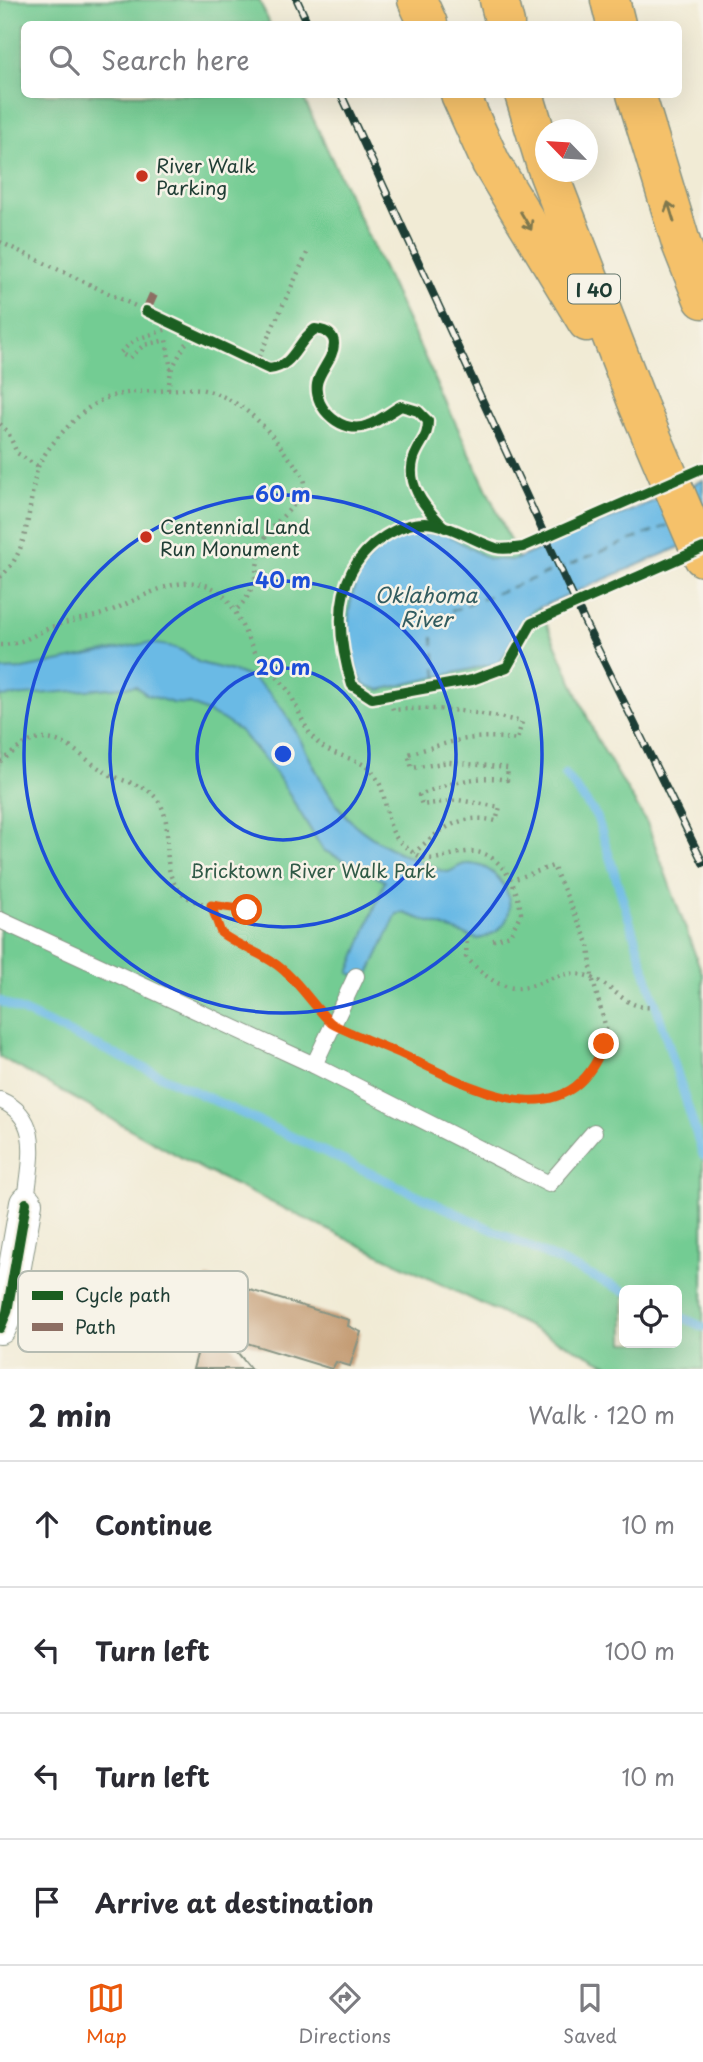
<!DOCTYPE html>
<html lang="en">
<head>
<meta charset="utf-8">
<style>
	body { margin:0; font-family:"Playpen Sans",sans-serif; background:#f7f7f7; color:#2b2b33 }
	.controls { position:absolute; right:21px; bottom:21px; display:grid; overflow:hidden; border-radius:10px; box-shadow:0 7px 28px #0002 }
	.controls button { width:63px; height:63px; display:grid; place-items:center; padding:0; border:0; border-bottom:2px solid #e1e1e2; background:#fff; color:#2b2b33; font:35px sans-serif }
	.compass { position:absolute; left:535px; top:119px; width:63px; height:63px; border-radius:50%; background:#fff; box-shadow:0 7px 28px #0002; rotate:295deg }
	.stop { position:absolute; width:21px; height:21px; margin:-16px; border:5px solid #ea580c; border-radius:50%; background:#fff }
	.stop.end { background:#ea580c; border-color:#fff; box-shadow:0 2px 7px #0008 }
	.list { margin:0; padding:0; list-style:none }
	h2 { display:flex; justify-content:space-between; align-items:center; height:91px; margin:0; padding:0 28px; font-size:30px }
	h2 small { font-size:23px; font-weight:400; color:#7c7c81 }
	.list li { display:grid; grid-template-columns:46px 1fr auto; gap:21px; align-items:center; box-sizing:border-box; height:126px; padding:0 28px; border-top:2px solid #e1e1e2 }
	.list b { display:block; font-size:26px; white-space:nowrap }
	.list em { font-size:23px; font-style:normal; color:#7c7c81 }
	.icon { flex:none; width:38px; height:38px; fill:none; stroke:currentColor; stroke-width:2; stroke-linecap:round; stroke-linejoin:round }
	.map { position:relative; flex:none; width:703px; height:1369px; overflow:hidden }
	.search { position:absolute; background:#fff; box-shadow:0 7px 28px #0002; left:21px; right:21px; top:21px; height:77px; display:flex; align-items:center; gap:18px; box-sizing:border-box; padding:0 24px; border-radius:10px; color:#7c7c81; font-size:26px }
	.sheet { height:595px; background:#fff }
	nav { display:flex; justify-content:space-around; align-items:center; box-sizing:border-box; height:98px; border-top:2px solid #e1e1e2; background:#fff; font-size:19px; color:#7c7c81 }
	nav a { display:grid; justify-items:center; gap:4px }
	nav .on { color:#ea580c }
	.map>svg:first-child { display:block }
	.green { fill:#73cc93; stroke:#498464; stroke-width:2; fill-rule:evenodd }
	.water { fill:#6abae5; stroke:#447c8c; stroke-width:2 }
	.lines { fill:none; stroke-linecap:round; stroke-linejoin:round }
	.stream { stroke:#6abae5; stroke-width:9 }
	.ferry { stroke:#325c60; stroke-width:2; stroke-dasharray:9 7; stroke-linecap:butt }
	.building { fill:#c49c75 }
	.lane-casing { stroke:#889484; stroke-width:18 }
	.street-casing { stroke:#889484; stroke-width:34 }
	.highway-casing { stroke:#889484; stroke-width:41 }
	.path { stroke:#889484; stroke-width:4.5; stroke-dasharray:2 5; stroke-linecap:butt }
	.lane { stroke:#fff; stroke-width:16 }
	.street { stroke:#fff; stroke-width:32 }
	.highway { stroke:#f5c16b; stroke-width:38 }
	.rail-casing { stroke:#1f3d34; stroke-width:8 }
	.rail { stroke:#f7f3e8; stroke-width:5; stroke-dasharray:16; stroke-linecap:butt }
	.quiet { stroke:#8d6e63; stroke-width:9; stroke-dasharray:18 9; stroke-linecap:butt }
	.cycleway-casing { stroke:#f7f3e8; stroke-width:15 }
	.cycleway { stroke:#1b5e20; stroke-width:10 }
	.oneway { stroke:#7f784d }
	.route { stroke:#ea580c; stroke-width:9 }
	.ring { fill:none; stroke:#1d4ed8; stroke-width:3.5 }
	.poi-dot { fill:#c8321e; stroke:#f7f3e8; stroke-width:2.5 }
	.labels { text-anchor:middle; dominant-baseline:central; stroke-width:5; stroke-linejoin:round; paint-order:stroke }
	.shield { fill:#f7f3e8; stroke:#60746a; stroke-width:2 }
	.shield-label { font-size:18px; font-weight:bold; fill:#1f3d34 }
	.poi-label { font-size:19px; fill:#1f3d34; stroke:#f7f3e8; text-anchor:start }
	.park-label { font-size:19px; fill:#305a47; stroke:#f7f3e8 }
	.water-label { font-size:21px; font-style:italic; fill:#325c60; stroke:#f7f3e8 }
	.key { fill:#f7f3e8; stroke:#b6bcb2; stroke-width:2 }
	.key-label { font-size:19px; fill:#1f3d34 }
	.centre { fill:#1d4ed8; stroke:#f7f3e8; stroke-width:3.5 }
	.ring-label { font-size:21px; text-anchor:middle; font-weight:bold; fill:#1d4ed8; stroke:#f7f3e8; stroke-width:5; stroke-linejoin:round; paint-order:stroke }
</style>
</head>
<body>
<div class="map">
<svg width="703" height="1369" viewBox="0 0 703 1369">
	<rect width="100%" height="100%" fill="#f7f3e8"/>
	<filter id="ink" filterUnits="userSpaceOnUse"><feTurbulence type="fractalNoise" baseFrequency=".0143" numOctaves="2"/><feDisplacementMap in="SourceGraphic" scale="14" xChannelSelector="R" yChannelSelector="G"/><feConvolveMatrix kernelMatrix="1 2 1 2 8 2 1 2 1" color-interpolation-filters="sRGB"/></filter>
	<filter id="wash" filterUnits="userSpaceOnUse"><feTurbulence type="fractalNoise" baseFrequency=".00686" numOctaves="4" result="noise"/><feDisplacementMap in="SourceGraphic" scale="28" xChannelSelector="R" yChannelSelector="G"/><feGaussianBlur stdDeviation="1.57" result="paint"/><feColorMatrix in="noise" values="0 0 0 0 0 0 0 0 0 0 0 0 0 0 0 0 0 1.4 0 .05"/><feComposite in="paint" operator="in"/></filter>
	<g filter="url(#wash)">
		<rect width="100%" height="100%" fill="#f1ebd5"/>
		<!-- green -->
		<path class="green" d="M 0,0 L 259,0 L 270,24 L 24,24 L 24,94 L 302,95 L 500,518 L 597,739 L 647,823 L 703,976 L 703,1369 L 617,1369 L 204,1170 L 0,1057 ZM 624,1290 L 677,1290 L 677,1343 L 624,1343 Z"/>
		<!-- water -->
		<g class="water">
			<path d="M 703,480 L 703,537 L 533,610 C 513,628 513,648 498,663 L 380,690 L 364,685 C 338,642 343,570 389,542 C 404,533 427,534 443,532 L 489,559 L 514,560 Z"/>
			<path d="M 147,643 C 162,645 176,646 188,654 C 193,658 196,662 201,663 C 219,669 236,669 252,679 C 299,708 310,783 353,823 C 377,845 412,859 442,871 L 448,872 C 455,870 459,864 467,864 C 507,862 533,927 478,939 L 404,913 L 397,914 L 366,980 L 349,973 L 385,881 L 323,850 L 276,773 L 240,731 L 222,719 L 190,704 L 173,703 L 147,695 L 136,686 L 0,697 L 0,670 L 23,669 Z"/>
		</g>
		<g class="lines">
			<!-- stream -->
			<g class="stream">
				<path d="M 565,774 L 597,817 L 703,1155"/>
				<path d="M 0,1001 L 624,1291"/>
				<path d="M 677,1315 L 703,1327"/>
			</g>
			<!-- ferry -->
			<path class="ferry" d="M 437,677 L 431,619 L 669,525"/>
		</g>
		<g id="blocks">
			<!-- building -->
			<path class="building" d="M 207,1277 L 349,1320 L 348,1326 L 361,1332 L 350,1366 L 336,1362 L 332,1369 L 224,1336 L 251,1369 L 193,1369 L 204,1329 L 192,1326 Z"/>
		</g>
	</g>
	<g filter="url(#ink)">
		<use href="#blocks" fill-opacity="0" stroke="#889484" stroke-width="2"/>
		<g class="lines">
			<defs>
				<g id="lane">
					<path d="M 0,920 L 314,1065 L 549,1184 L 594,1132"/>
					<path d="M 314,1065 L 356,976"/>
					<path d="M 0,1100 C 45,1119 29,1163 26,1203"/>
				</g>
				<path id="street" d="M 0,1328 L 7,1312 L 26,1203"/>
				<g id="highway">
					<path d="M 417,0 L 428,24"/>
					<path d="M 499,0 L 505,24"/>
					<path d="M 610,0 L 616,24"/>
					<path d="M 460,94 L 491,163 L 587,322"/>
					<path d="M 524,94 L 546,166"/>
					<path d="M 636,94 L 682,246 L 703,299"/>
					<path d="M 548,172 L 639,407 L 703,557"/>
				</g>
			</defs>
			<!-- lane casing -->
			<use href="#lane" class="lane-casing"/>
			<!-- street casing -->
			<use href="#street" class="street-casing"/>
			<!-- highway casing -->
			<use href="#highway" class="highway-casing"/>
			<!-- path -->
			<g class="path">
				<path d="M 0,242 L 146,311"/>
				<path d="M 256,363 L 309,249"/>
				<path d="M 171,370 L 166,340 L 144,345 L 129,358 L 120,353 L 134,340 L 177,326"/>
				<path d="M 168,390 L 171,370 L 191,334"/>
				<path d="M 0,424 L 8,432 L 17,453 L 37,466"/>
				<path d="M 0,577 C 31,551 27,507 37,470 C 42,451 78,413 96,403 C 113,393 133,392 152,391 C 167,391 186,387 200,389 C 236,396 263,422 283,450 C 290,460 306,474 305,486 C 305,500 272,522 264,540 C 252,569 262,586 235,611"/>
				<path d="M 0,645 C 22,645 34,634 54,626 C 70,620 89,619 105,613 C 133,603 165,580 196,583 C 237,588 239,631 258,656 C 268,669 281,679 289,692 C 298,707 305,732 318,743 C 334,758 359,756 373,773 C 391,794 381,827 403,845 C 431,869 438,855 467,852 C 500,848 518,887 521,913 L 510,935 L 491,941"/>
				<path d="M 389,694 L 393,710 C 438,706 478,712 522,722 L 517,740 C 473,732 449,743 408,754 L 412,768 L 449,762 L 508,768 L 507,780 C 476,774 448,784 419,795 L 422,805 L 458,800 L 500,807 L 496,821 C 461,812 439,830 414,853"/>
				<path d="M 0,761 C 15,753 23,740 42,739 C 69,738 84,761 107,773 C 128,785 153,783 163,810 C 173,836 159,871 181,892 C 197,908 225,907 247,910"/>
				<path d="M 211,905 L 221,933 L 277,965 L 317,1007"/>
				<path d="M 467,935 L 466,957 C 527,1024 542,959 590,977 C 613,985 626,1010 653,1007"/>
				<path d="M 351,1031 L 497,1098 L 527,1101 L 544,1100 L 572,1088 L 592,1068 L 607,1032 L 592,977 L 589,945 L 553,866 L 512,880"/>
			</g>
			<!-- lane -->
			<use href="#lane" class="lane"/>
			<!-- street -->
			<use href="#street" class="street"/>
			<!-- highway -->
			<use href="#highway" class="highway"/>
			<defs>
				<g id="rail">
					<path d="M 297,0 L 308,24"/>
					<path d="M 341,94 L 587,627 L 703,863"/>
				</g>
			</defs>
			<!-- rail casing -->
			<use href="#rail" class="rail-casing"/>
			<!-- rail -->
			<use href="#rail" class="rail"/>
			<!-- quiet -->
			<path class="quiet" d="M 146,311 L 155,291"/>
			<defs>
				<g id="cycleway">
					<path d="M 146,311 L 269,369 C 294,367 296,342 315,329 C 324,330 334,333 334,344 C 334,358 319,371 317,384 C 313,409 344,436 368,425 C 379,421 390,412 401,406 L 418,411 L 428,421 C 428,436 423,439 417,451 C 401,481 425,508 445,528"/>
					<path d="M 703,468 L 523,547 C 515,548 504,550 496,548 C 473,541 450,524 425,523 C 409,523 398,528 385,536 C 331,570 335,630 352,685 L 372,698 L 472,680 L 507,667 L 532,623 L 703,548"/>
					<path d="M 0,1328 L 7,1312 L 26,1203"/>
				</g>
			</defs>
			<!-- cycleway casing -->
			<use href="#cycleway" class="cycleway-casing"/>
			<!-- cycleway -->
			<use href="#cycleway" class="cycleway"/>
		</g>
		<!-- one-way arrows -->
		<defs><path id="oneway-shaft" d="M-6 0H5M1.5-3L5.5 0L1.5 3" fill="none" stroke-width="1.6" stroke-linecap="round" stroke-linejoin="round" transform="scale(1.75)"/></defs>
		<g class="oneway">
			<use href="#oneway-shaft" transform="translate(671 212) rotate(-107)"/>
			<use href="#oneway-shaft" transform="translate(526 221) rotate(59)"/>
		</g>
	</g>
	<g class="lines" filter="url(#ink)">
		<!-- route -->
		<path class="route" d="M 247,910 L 211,905 L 221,933 C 238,946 259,952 277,965 C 299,981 312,1005 331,1023 C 337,1028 388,1048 399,1053 C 465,1083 565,1147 604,1044"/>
	</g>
	<!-- distance rings -->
	<g class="ring">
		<circle cx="283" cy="754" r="86"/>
		<circle cx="283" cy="754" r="173"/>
		<circle cx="283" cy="754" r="259"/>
	</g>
	<!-- markers -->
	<g class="poi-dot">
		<circle cx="142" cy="176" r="7"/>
		<circle cx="146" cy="537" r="7"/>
	</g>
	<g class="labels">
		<!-- shield labels -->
		<rect class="shield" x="568" y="274.5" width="52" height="29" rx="5"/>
		<g class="shield-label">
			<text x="594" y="289">I 40</text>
		</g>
		<!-- poi labels -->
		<g class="poi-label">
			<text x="156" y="165">River Walk<tspan x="156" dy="22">Parking</tspan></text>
			<text x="160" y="526">Centennial Land<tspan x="160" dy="22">Run Monument</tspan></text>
		</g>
		<!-- park labels -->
		<g class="park-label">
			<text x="313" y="870">Bricktown River Walk Park</text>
		</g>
		<!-- water labels -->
		<g class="water-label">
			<text x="426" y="594">Oklahoma<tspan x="426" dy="24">River</tspan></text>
		</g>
	</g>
	<!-- legend -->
	<rect x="18" y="1271" width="230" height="81" rx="10" class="key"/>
	<rect x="32" y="1291" width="31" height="9" fill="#1b5e20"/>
	<rect x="32" y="1323" width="31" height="8" fill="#8d6e63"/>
	<g class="key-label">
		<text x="75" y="1302">Cycle path</text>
		<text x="75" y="1334">Path</text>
	</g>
	<circle cx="283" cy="754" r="10" class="centre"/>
	<g class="ring-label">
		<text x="283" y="502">60 m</text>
		<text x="283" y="588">40 m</text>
		<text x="283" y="675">20 m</text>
	</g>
</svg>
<div class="controls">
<button><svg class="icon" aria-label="locate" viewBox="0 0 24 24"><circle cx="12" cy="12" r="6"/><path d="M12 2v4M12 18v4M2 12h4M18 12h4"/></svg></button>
</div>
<svg class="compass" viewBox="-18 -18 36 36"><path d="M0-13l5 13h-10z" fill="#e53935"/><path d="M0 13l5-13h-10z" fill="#7c7c81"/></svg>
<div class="stop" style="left:247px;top:910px"></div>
<div class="stop end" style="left:604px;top:1044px"></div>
<div class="search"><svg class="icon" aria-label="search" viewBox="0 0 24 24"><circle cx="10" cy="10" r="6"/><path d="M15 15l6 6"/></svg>Search here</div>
</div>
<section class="sheet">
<h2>2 min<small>Walk · 120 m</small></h2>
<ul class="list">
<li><svg class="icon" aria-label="ahead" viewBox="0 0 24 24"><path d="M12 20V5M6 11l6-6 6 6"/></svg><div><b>Continue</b></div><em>10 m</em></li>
<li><svg class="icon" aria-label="left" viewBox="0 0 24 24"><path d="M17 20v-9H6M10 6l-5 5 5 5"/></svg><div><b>Turn left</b></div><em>100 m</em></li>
<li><svg class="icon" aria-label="left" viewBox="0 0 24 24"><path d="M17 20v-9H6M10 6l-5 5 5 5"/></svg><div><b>Turn left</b></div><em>10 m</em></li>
<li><svg class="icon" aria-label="arrive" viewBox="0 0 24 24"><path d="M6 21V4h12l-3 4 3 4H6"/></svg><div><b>Arrive at destination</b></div></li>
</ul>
</section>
<nav>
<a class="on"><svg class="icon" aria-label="map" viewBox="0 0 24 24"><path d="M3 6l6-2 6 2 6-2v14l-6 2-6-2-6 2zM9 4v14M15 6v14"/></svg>Map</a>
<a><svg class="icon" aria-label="directions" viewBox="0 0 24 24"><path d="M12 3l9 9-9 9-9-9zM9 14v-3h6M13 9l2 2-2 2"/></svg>Directions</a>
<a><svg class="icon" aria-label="saved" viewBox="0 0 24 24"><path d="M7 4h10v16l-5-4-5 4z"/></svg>Saved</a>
</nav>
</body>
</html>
